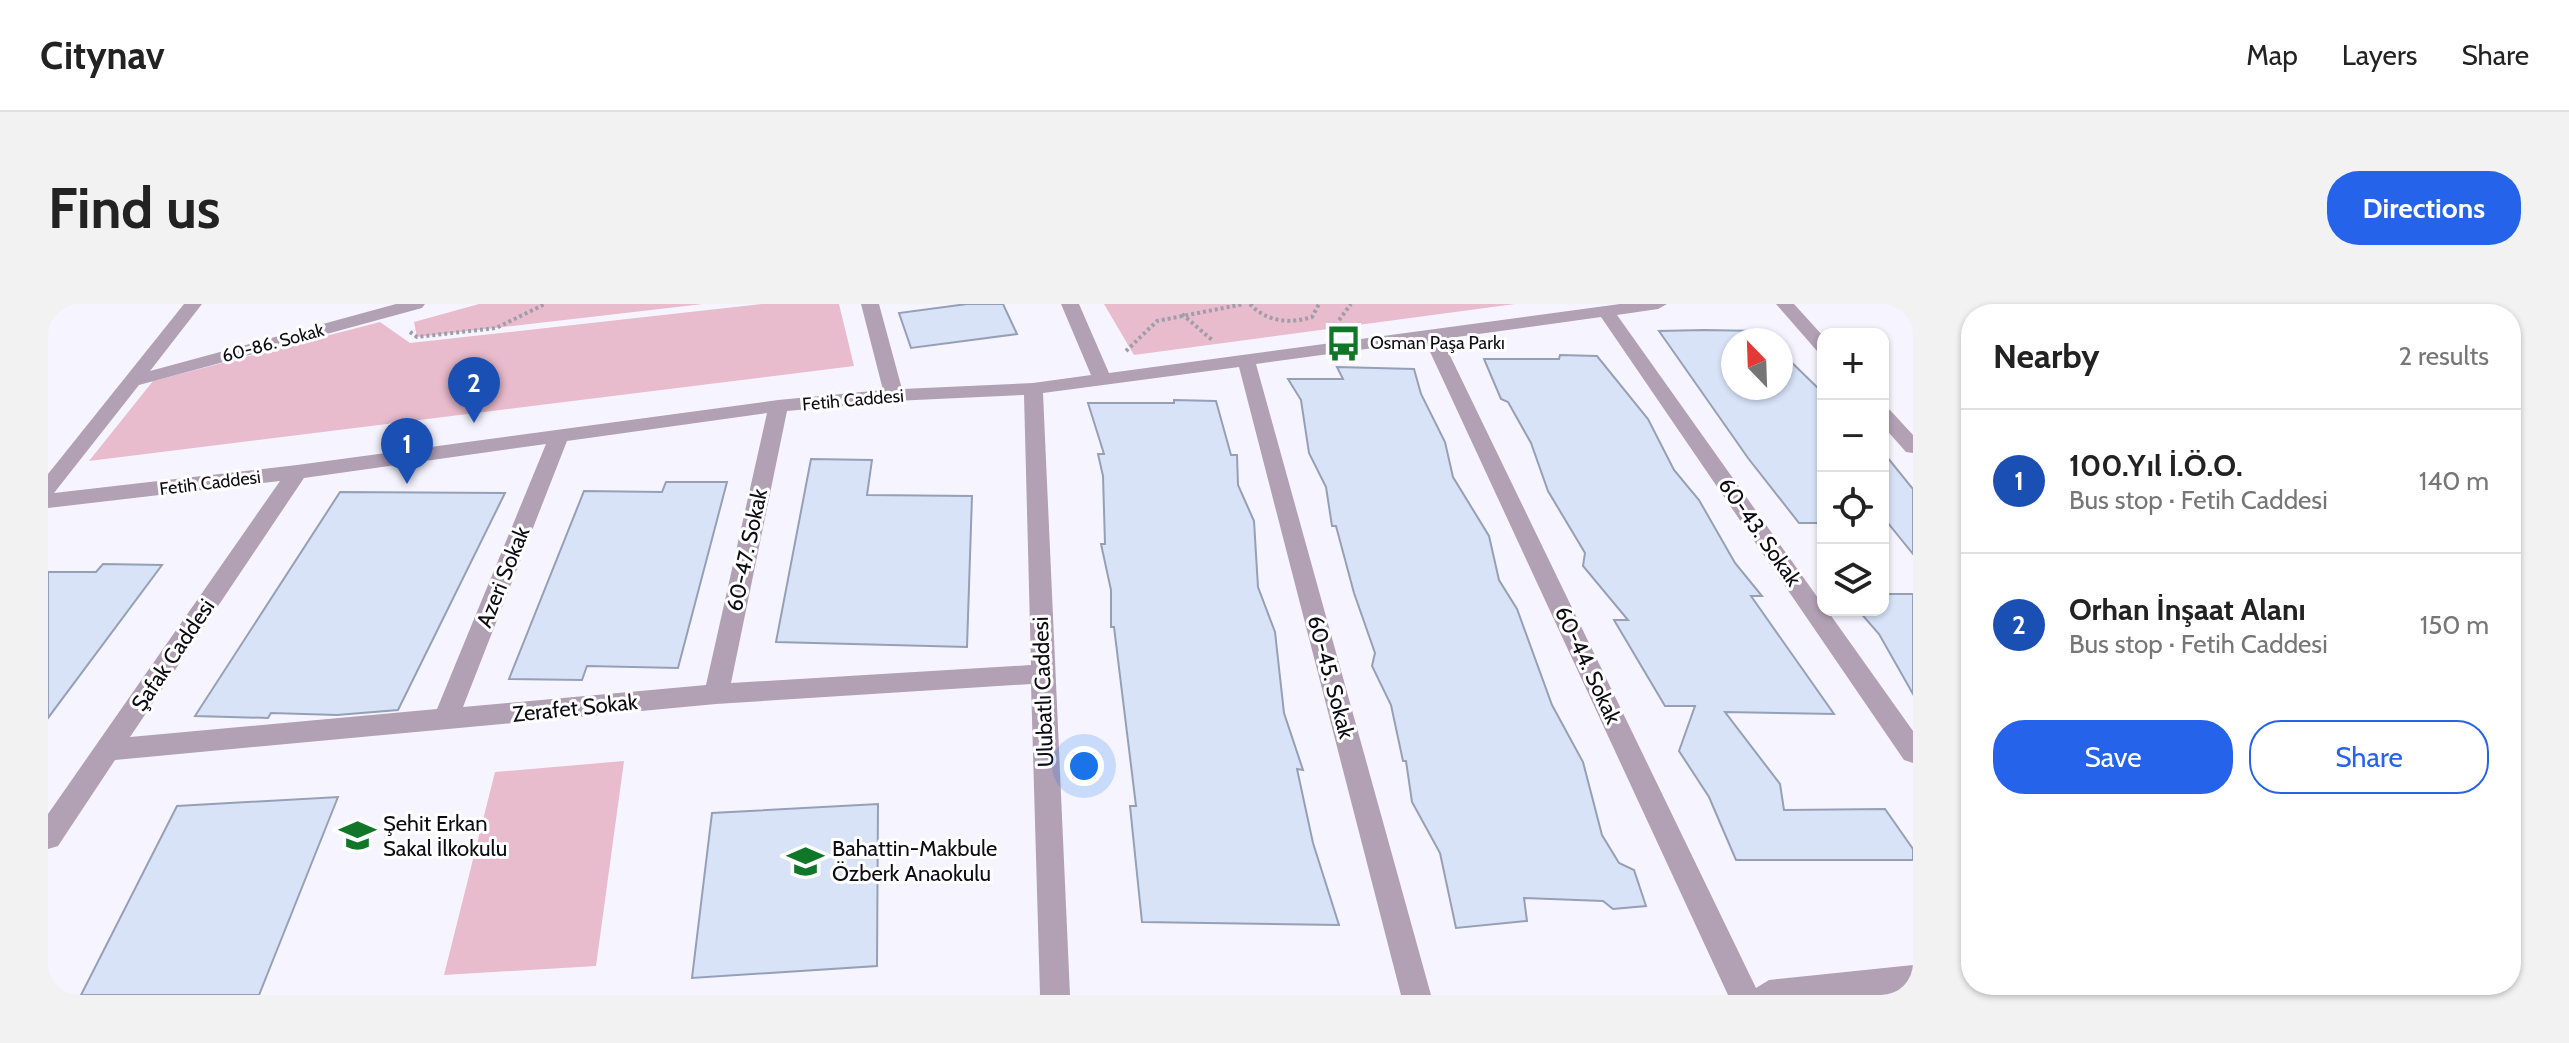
<!DOCTYPE html>
<html lang="en">
<head>
<meta charset="utf-8">
<style>
	body { margin:0; font-family:Cabin,sans-serif; background:#f2f2f2; color:#222 }
	.controls { position:absolute; right:24px; top:24px; display:grid; overflow:hidden; border-radius:16px; box-shadow:0 2px 6px #0004 }
	.controls button { width:72px; height:72px; display:grid; place-items:center; padding:0; border:0; border-bottom:2px solid #e0e0e0; background:#fff; color:#222; font:40px sans-serif }
	.compass { position:absolute; left:1673px; top:24px; width:72px; height:72px; border-radius:50%; background:#fff; box-shadow:0 2px 6px #0004; rotate:337deg }
	.you { position:absolute; left:1036px; top:462px; width:28px; height:28px; margin:-20px; border:6px solid #fff; border-radius:50%; background:#1a73e8; box-shadow:0 0 0 12px #1a73e833 }
	.badge { display:grid; place-items:center; width:52px; height:52px; border-radius:50%; background:#2563eb; color:#fff; font-size:26px; font-weight:700 }
	.pin { position:absolute; translate:-50% -66px; filter:drop-shadow(0 2px 4px #0008) }
	.pin::after { content:''; position:absolute; top:42px; width:28px; height:24px; background:inherit; clip-path:polygon(0 0,100% 0,50% 100%) }
	.list { margin:0; padding:0; list-style:none }
	h2 { display:flex; justify-content:space-between; align-items:center; height:104px; margin:0; padding:0 32px; font-size:34px }
	h2 small { font-size:26px; font-weight:400; color:#767676 }
	.list li { display:grid; grid-template-columns:52px 1fr auto; gap:24px; align-items:center; box-sizing:border-box; height:144px; padding:0 32px; border-top:2px solid #e0e0e0 }
	.list b { display:block; font-size:30px; white-space:nowrap }
	.list p { margin:0; font-size:26px; white-space:nowrap; color:#767676 }
	.list em { font-size:26px; font-style:normal; color:#767676 }
	.actions { display:flex; gap:16px; padding:24px 32px }
	.actions a { flex:1; padding:18px 0; border:2px solid #2563eb; border-radius:32px; text-align:center; font-size:28px; color:#2563eb }
	.actions .main { background:#2563eb; color:#fff }
	.icon { flex:none; width:44px; height:44px; fill:none; stroke:currentColor; stroke-width:2; stroke-linecap:round; stroke-linejoin:round }
	.map { position:relative; flex:none; width:1865px; height:691px; overflow:hidden; border-radius:32px }
	header { display:flex; align-items:center; gap:48px; box-sizing:border-box; height:112px; padding:0 40px; background:#fff; border-bottom:2px solid #e0e0e0 }
	header strong { font-size:38px }
	nav { display:flex; gap:44px; margin-inline-start:auto; font-size:28px }
	.intro { display:flex; align-items:center; justify-content:space-between; box-sizing:border-box; height:192px; padding:0 48px }
	h1 { margin:0; font-size:56px }
	.button { padding:20px 36px; border-radius:32px; background:#2563eb; color:#fff; font-size:28px; font-weight:700 }
	main { display:flex; gap:48px; padding:0 48px }
	aside { flex:1; background:#fff; border-radius:32px; box-shadow:0 2px 6px #0004 }
	.map>svg:first-child { display:block }
	.green { fill:#e8bbcd }
	.building { fill:#d8e3f8; stroke:#95a0b6; stroke-width:2 }
	.lines { fill:none; stroke-linecap:round; stroke-linejoin:round }
	.path { stroke:#9f9ea7; stroke-width:4; stroke-dasharray:3 3; stroke-linecap:butt }
	.street { fill:#b2a0b4; fill-rule:evenodd }
	.labels { text-anchor:middle; dominant-baseline:central; stroke-width:6; stroke-linejoin:round; paint-order:stroke }
	.far-street-label { font-size:18px; fill:#0d0b13; stroke:#fff }
	.far-poi-label { font-size:18px; fill:#0d0b13; stroke:#fff; text-anchor:start }
	.street-label { font-size:22px; fill:#0d0b13; stroke:#fff }
	.poi-label { font-size:22px; fill:#0d0b13; stroke:#fff; text-anchor:start }
</style>
</head>
<body>
<header>
<strong>Citynav</strong>
<nav><a>Map</a><a>Layers</a><a>Share</a></nav>
</header>
<div class="intro"><h1>Find us</h1><a class="button">Directions</a></div>
<main>
<div class="map">
<svg width="1865" height="691" viewBox="0 0 1865 691">
	<rect width="100%" height="100%" fill="#f6f5ff"/>
	<!-- green -->
	<g class="green">
		<path d="M 431,0 L 655,0 L 369,33 L 366,18 Z"/>
		<path d="M 714,0 L 791,0 L 806,62 L 41,157 L 105,77 L 332,18 L 362,39 Z"/>
		<path d="M 1056,0 L 1467,0 L 1086,51 Z"/>
		<path d="M 576,457 L 548,662 L 396,671 L 447,468 Z"/>
	</g>
	<!-- building -->
	<g class="building">
		<path d="M 919,0 L 955,0 L 969,30 L 863,44 L 851,9 Z"/>
		<path d="M 1656,26 L 1711,27 L 1721,36 L 1685,36 L 1685,84 L 1733,84 L 1733,48 L 1775,89 L 1775,219 L 1751,219 L 1700,154 L 1611,27 Z"/>
		<path d="M 1512,51 L 1549,52 L 1600,115 L 1626,166 L 1651,196 L 1687,259 L 1714,292 L 1703,292 L 1786,410 L 1677,408 L 1732,480 L 1736,506 L 1837,505 L 1865,545 L 1865,556 L 1688,556 L 1661,493 L 1631,447 L 1647,402 L 1617,402 L 1566,316 L 1580,316 L 1535,262 L 1537,249 L 1500,187 L 1483,139 L 1460,98 L 1453,95 L 1436,55 L 1511,55 Z"/>
		<path d="M 1289,63 L 1366,65 L 1373,90 L 1397,138 L 1405,173 L 1441,232 L 1451,276 L 1469,305 L 1504,401 L 1535,458 L 1554,531 L 1571,559 L 1586,566 L 1598,602 L 1565,605 L 1555,597 L 1476,594 L 1479,617 L 1408,624 L 1392,549 L 1364,498 L 1358,457 L 1355,457 L 1343,401 L 1324,362 L 1327,349 L 1306,289 L 1288,222 L 1284,222 L 1278,183 L 1261,149 L 1253,96 L 1240,75 L 1295,75 Z"/>
		<path d="M 1126,96 L 1168,97 L 1183,151 L 1189,151 L 1190,181 L 1206,217 L 1210,283 L 1227,328 L 1236,409 L 1255,466 L 1249,465 L 1265,539 L 1291,621 L 1094,618 L 1082,502 L 1088,502 L 1066,323 L 1063,323 L 1063,286 L 1053,240 L 1057,240 L 1055,172 L 1050,150 L 1056,150 L 1040,99 L 1126,99 Z"/>
		<path d="M 1835,148 L 1865,185 L 1865,250 L 1835,213 Z"/>
		<path d="M 763,155 L 824,156 L 819,191 L 924,192 L 919,343 L 728,338 Z"/>
		<path d="M 618,178 L 679,178 L 630,364 L 539,362 L 534,376 L 461,375 L 536,187 L 614,188 Z"/>
		<path d="M 292,188 L 457,189 L 350,406 L 289,411 L 223,409 L 220,414 L 147,412 Z"/>
		<path d="M 55,260 L 114,261 L 0,414 L 0,268 L 48,268 Z"/>
		<path d="M 1835,290 L 1865,290 L 1865,390 L 1831,330 L 1810,306 L 1835,306 Z"/>
		<path d="M 290,493 L 211,691 L 33,691 L 129,502 Z"/>
		<path d="M 830,500 L 829,662 L 644,674 L 664,509 Z"/>
	</g>
	<g class="lines">
		<!-- path -->
		<g class="path">
			<path d="M 1202,0 C 1219,18 1241,20 1264,13 L 1271,0"/>
			<path d="M 1134,10 L 1164,36"/>
			<path d="M 1291,16 L 1303,0"/>
			<path d="M 362,28 L 369,33 L 448,24 L 497,0"/>
			<path d="M 1078,47 L 1109,17 L 1196,0"/>
		</g>
		<!-- street -->
		<g class="street">
			<path d="M 136,0 L 154,0 L 102,67 L 348,0 L 377,0 L 374,4 L 91,81 L 6,189 L 249,161 L 730,96 L 835,86 L 813,0 L 831,0 L 854,85 L 985,79 L 1043,71 L 1013,0 L 1031,0 L 1061,69 L 1572,0 L 1619,0 L 1610,5 L 1569,11 L 1775,301 L 1775,306 L 1779,306 L 1865,427 L 1865,459 L 1856,456 L 1553,13 L 1394,35 L 1708,684 L 1721,676 L 1865,661 L 1865,691 L 1680,691 L 1377,37 L 1208,60 L 1383,691 L 1353,691 L 1191,63 L 995,89 L 1022,691 L 992,691 L 983,380 L 668,400 L 67,456 L 10,542 L 0,545 L 0,510 L 232,177 L 0,204 L 0,170 ZM 976,91 L 983,361 L 683,379 L 739,107 L 846,97 ZM 719,109 L 658,381 L 415,403 L 519,137 ZM 498,140 L 389,405 L 82,433 L 256,174 Z"/>
			<path d="M 1728,0 L 1746,0 L 1775,32 L 1775,48 L 1769,47 Z"/>
			<path d="M 1835,104 L 1842,106 L 1865,131 L 1865,149 L 1858,148 L 1835,122 Z"/>
		</g>
	</g>
	<!-- icons -->
	<defs>
		<symbol id="bus-bare" viewBox="-9 -9 18 18"><path d="M-5-6H5V4H4V6H2V4H-2V6H-4V4H-5ZM-3.5-4V0h7V-4ZM-3.5 1.2v1.5H-2V1.2ZM2 1.2v1.5H3.5V1.2Z" fill="#107729" stroke="#fff" stroke-width="2.5" paint-order="stroke"/></symbol>
		<symbol id="school-bare" viewBox="-9 -9 18 18"><path d="M0-5L7-2L0 1L-7-2ZM-4 1L0 2.5L4 1V4Q0 6-4 4Z" fill="#107729" stroke="#fff" stroke-width="2.5" paint-order="stroke"/></symbol>
	</defs>
	<g fill-rule="evenodd">
		<use href="#bus-bare" x="1270" y="14" width="51" height="51"/>
		<use href="#school-bare" x="284" y="506" width="51" height="51"/>
		<use href="#school-bare" x="732" y="532" width="51" height="51"/>
	</g>
	<g class="labels">
		<!-- far-street labels -->
		<g class="far-street-label">
			<text transform="translate(225 39) rotate(-15)">60-86. Sokak</text>
			<text transform="translate(805 96) rotate(-5)">Fetih Caddesi</text>
			<text transform="translate(162 179) rotate(-7)">Fetih Caddesi</text>
		</g>
		<!-- far-poi labels -->
		<g class="far-poi-label">
			<text x="1322" y="39">Osman Paşa Parkı</text>
		</g>
		<!-- street labels -->
		<g class="street-label">
			<text transform="translate(1712 228) rotate(55)">60-43. Sokak</text>
			<text transform="translate(699 246) rotate(-78)">60-47. Sokak</text>
			<text transform="translate(455 273) rotate(-68)">Azeri Sokak</text>
			<text transform="translate(125 351) rotate(-56)">Şafak Caddesi</text>
			<text transform="translate(1540 361) rotate(65)">60-44. Sokak</text>
			<text transform="translate(1283 373) rotate(75)">60-45. Sokak</text>
			<text transform="translate(995 388) rotate(-92)">Ulubatlı Caddesi</text>
			<text transform="translate(527 404) rotate(-6)">Zerafet Sokak</text>
		</g>
		<!-- poi labels -->
		<g class="poi-label">
			<text x="335" y="519">Şehit Erkan<tspan x="335" dy="25">Sakal İlkokulu</tspan></text>
			<text x="784" y="544">Bahattin-Makbule<tspan x="784" dy="25">Özberk Anaokulu</tspan></text>
		</g>
	</g>
</svg>
<div class="controls">
<button>+</button>
<button>−</button>
<button><svg class="icon" aria-label="locate" viewBox="0 0 24 24"><circle cx="12" cy="12" r="6"/><path d="M12 2v4M12 18v4M2 12h4M18 12h4"/></svg></button>
<button><svg class="icon" aria-label="layers" viewBox="0 0 24 24"><path d="M12 4l9 5-9 5-9-5zM3 14l9 5 9-5"/></svg></button>
</div>
<svg class="compass" viewBox="-18 -18 36 36"><path d="M0-13l5 13h-10z" fill="#e53935"/><path d="M0 13l5-13h-10z" fill="#767676"/></svg>
<div class="you"></div>
<div class="pin badge" style="left:359px;top:180px;background:#1a4fb4">1</div>
<div class="pin badge" style="left:426px;top:119px;background:#1a4fb4">2</div>
</div>
<aside>
<h2>Nearby<small>2 results</small></h2>
<ul class="list">
<li><span class="badge" style="background:#1a4fb4">1</span><div><b>100.Yıl İ.Ö.O.</b><p>Bus stop · Fetih Caddesi</p></div><em>140 m</em></li>
<li><span class="badge" style="background:#1a4fb4">2</span><div><b>Orhan İnşaat Alanı</b><p>Bus stop · Fetih Caddesi</p></div><em>150 m</em></li>
</ul>
<div class="actions"><a class="main">Save</a><a>Share</a></div>
</aside>
</main>
</body>
</html>
